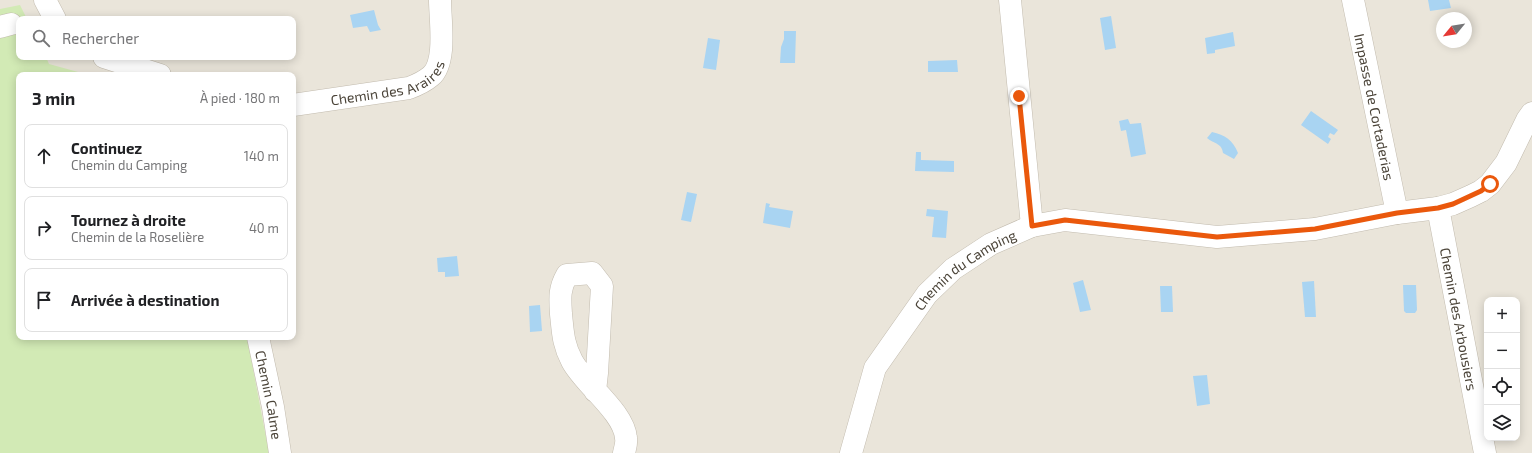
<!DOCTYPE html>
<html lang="fr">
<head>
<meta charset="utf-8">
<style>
	body { margin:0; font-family:"Exo 2",sans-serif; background:#f6f6f6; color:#202124 }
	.controls { position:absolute; right:12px; bottom:12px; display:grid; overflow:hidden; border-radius:8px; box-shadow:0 2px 10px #0003 }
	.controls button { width:36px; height:36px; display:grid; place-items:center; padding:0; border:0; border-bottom:1px solid #e0e0e0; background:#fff; color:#202124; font:20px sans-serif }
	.compass { position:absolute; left:1436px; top:12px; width:36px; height:36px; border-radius:50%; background:#fff; box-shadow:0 2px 10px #0003; rotate:240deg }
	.stop { position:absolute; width:12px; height:12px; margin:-9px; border:3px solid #ea580c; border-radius:50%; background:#fff }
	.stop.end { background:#ea580c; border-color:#fff; box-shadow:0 1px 4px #0008 }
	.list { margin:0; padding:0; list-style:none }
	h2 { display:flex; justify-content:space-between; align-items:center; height:52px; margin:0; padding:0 16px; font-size:17px }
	h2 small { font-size:13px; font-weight:400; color:#757577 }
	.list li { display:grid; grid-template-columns:26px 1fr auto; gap:12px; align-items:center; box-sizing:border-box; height:64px; margin:0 8px 8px; padding:0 8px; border:1px solid #e0e0e0; border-radius:8px }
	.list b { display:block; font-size:15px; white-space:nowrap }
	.list p { margin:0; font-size:13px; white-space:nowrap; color:#757577 }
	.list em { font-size:13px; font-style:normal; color:#757577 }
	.icon { flex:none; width:22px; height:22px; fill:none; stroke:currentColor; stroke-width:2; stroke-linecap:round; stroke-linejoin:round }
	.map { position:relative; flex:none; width:1532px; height:453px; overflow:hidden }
	.search { position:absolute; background:#fff; box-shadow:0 2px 10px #0003; left:16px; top:16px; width:280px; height:44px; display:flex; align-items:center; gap:10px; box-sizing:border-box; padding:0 14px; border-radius:8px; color:#757577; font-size:15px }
	.panel { position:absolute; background:#fff; box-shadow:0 2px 10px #0003; left:16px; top:72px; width:280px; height:268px; border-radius:8px }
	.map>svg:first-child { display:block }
	.residential { fill:#eae5da; fill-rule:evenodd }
	.green { fill:#d2eab5 }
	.water { fill:#a9d4f2 }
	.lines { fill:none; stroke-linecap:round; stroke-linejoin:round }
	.minor-casing { stroke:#c2bbae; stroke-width:23 }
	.minor { stroke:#fff; stroke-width:22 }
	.route { stroke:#ea580c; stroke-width:5 }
	.labels { text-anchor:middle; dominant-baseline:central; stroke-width:3; stroke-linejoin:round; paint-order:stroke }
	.street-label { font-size:14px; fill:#4b4439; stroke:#fff }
</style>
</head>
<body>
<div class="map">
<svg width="1532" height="453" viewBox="0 0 1532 453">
	<rect width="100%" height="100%" fill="#f6f3ec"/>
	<!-- residential -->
	<path class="residential" d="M 0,0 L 1532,0 L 1532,453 L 0,453 ZM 1442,18 L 1466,18 L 1466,42 L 1442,42 ZM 19,19 L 293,19 L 293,57 L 19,57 ZM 19,75 L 293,75 L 293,337 L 19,337 ZM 1487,300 L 1517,300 L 1517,438 L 1487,438 Z"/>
	<!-- green -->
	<path class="green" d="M 20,5 L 27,19 L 19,19 L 19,57 L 46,57 L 49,64 L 89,75 L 19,75 L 19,337 L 247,337 L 269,453 L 0,453 L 0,9 Z"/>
	<!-- water -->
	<g class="water">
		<path d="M 1428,0 L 1449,0 L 1451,8 L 1430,11 Z"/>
		<path d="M 374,10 L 378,25 L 381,30 L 370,32 L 367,26 L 353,28 L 350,15 Z"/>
		<path d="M 1111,16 L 1116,48 L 1105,50 L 1100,18 Z"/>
		<path d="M 784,31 L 796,31 L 795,63 L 780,63 L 781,47 L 784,39 Z"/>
		<path d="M 1233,32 L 1235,46 L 1215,50 L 1215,53 L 1207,54 L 1205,38 Z"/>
		<path d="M 708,38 L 720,40 L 716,70 L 703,68 Z"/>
		<path d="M 957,60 L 958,72 L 928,72 L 928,61 Z"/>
		<path d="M 1311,111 L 1338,130 L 1334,135 L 1330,133 L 1328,137 L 1331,139 L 1328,144 L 1301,125 Z"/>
		<path d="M 1128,119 L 1130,124 L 1141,123 L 1146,154 L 1131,157 L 1126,130 L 1121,131 L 1119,121 Z"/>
		<path d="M 1212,132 C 1225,135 1233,140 1238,153 L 1234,159 L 1223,153 C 1222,143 1214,144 1207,138 Z"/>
		<path d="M 916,152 L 921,152 L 921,160 L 954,161 L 954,172 L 915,171 Z"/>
		<path d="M 687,192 L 697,194 L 691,222 L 681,220 Z"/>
		<path d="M 766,203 L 770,204 L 769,207 L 793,211 L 790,228 L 763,223 Z"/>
		<path d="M 927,209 L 948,211 L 946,238 L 932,237 L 934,217 L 926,216 Z"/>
		<path d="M 457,256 L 459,276 L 445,277 L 445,272 L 438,272 L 437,258 Z"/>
		<path d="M 1083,280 L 1091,310 L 1080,312 L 1073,283 Z"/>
		<path d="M 1314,281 L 1316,317 L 1305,317 L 1302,282 Z"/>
		<path d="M 1403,285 L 1416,285 L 1417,310 L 1415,313 L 1406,313 L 1404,311 Z"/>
		<path d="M 1160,286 L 1172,286 L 1173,312 L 1161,312 Z"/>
		<path d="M 540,305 L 542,331 L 530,332 L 529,306 Z"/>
		<path d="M 1207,375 L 1210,404 L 1197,406 L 1193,376 Z"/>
	</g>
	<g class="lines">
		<defs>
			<g id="minor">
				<path d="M 45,0 L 55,19"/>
				<path d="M 1010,0 L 1032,226"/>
				<path id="s1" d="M 1353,0 L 1397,213"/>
				<path d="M 0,27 L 11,24"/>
				<path d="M 104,57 L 160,75"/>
				<path id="s2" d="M 293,105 L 409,88 C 417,85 424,82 431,76 C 447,62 440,20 440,0"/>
				<path id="s3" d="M 1438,208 L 1485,453"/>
				<path id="s4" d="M 258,337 L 273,407 L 280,453"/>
				<path d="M 595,391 L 597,373 L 602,286 L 592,273 L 567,275 C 559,289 560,298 561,314 C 563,333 563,344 572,361 C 584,384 624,412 626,438 C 627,443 625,448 624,453"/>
				<path id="s5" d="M 851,453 L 875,368 L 927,294 L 953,269 L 991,244 L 1032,226 L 1065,220 L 1217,237 L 1315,229 L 1397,213 L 1438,208 L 1453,204 L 1471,196 L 1481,191 L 1490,184 L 1506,163 L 1527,120 L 1532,113"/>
			</g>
		</defs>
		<!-- minor casing -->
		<use href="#minor" class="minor-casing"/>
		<!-- minor -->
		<use href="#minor" class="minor"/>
	</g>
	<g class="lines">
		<!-- route -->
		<path class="route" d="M 1019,96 L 1032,226 L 1065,220 L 1217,237 L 1315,229 L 1397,213 L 1438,208 L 1453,204 L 1481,191 L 1490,184"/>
	</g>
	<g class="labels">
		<!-- street labels -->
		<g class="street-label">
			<text stroke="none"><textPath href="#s2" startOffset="99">Chemin des Araires</textPath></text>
			<text stroke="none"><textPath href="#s1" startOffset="109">Impasse de Cortaderias</textPath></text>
			<text stroke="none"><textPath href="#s5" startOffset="224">Chemin du Camping</textPath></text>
			<text stroke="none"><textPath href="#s3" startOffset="113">Chemin des Arbousiers</textPath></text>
			<text stroke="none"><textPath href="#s4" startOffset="59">Chemin Calme</textPath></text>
		</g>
	</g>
</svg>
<div class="controls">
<button>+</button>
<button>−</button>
<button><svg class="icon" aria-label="locate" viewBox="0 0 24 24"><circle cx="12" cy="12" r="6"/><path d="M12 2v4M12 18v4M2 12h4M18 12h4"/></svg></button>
<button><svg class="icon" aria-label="layers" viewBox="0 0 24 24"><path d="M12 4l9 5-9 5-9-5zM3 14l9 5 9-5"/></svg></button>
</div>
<svg class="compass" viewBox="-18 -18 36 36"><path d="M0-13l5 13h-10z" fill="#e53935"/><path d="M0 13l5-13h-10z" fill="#757577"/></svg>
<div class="stop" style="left:1490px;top:184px"></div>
<div class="stop end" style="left:1019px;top:96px"></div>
<div class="search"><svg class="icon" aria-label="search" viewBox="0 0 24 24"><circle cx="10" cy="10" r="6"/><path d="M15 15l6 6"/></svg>Rechercher</div>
<section class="panel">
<h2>3 min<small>À pied · 180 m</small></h2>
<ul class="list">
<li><svg class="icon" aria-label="ahead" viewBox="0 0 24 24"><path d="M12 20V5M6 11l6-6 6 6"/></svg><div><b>Continuez</b><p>Chemin du Camping</p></div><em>140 m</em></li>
<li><svg class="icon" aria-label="right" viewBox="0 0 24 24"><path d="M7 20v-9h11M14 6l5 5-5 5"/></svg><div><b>Tournez à droite</b><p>Chemin de la Roselière</p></div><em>40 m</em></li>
<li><svg class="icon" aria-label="arrive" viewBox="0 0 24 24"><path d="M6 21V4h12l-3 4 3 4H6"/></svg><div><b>Arrivée à destination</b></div></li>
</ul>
</section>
</div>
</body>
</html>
